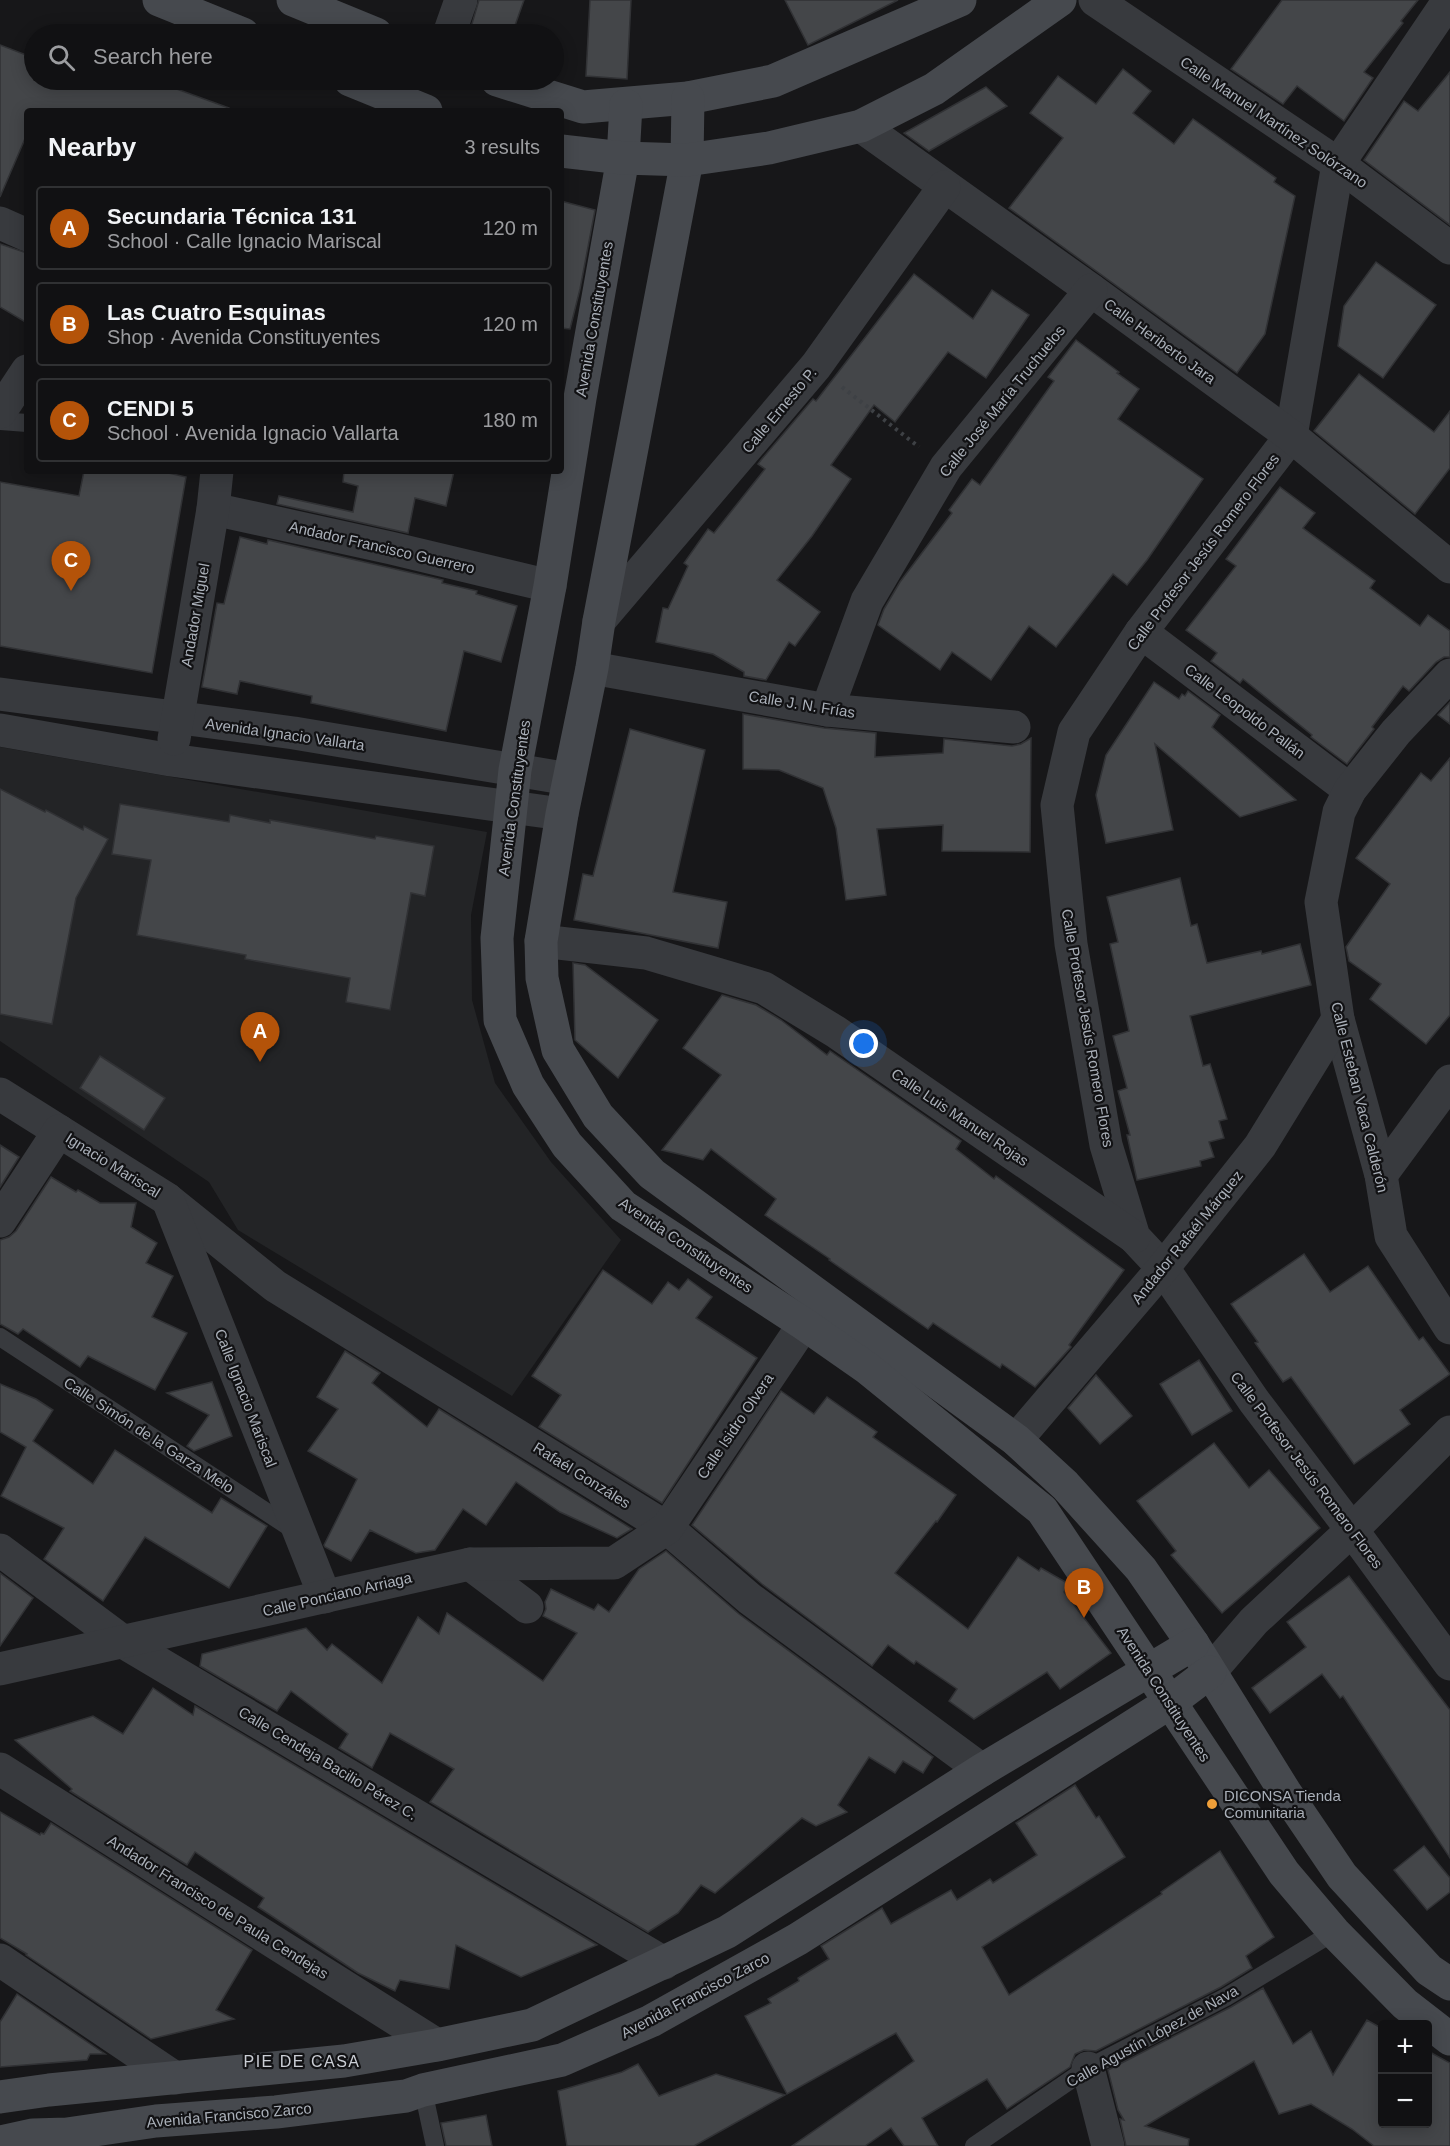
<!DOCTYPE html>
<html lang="en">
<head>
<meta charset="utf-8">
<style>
	body { margin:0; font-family:Helvetica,sans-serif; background:#1a1a1c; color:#f1f3f6 }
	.controls { position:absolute; right:18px; bottom:18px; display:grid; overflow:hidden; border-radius:6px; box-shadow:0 3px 15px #0003 }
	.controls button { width:54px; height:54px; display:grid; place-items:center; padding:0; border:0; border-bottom:2px solid #303133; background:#111113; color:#f1f3f6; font:30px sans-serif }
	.you { position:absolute; left:864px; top:1044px; width:21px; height:21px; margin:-15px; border:4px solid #fff; border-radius:50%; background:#1a73e8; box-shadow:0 0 0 9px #1a73e833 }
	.badge { display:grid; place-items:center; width:39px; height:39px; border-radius:50%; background:#b45309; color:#fff; font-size:20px; font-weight:700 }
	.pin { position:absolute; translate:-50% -50px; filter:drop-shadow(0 2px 3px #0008) }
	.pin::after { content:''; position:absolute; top:32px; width:21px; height:18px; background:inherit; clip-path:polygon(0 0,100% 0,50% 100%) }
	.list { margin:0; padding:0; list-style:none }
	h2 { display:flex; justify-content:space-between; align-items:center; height:78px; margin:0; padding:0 24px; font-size:26px }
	h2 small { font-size:20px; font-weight:400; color:#9c9da0 }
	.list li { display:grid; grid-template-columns:39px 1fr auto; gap:18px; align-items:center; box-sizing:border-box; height:84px; margin:0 12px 12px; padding:0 12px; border:2px solid #303133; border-radius:6px }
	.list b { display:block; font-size:22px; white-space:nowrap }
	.list p { margin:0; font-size:20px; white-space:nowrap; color:#9c9da0 }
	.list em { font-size:20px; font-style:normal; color:#9c9da0 }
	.icon { flex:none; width:33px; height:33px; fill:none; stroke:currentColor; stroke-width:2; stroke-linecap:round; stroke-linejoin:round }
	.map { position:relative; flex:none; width:1450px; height:2146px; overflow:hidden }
	.search { position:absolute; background:#111113; box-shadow:0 3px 15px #0003; left:24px; top:24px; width:540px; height:66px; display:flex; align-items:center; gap:15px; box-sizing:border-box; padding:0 21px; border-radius:33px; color:#9c9da0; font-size:22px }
	.panel { position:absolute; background:#111113; box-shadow:0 3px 15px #0003; left:24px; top:108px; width:540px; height:366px; border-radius:6px }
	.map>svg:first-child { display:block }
	.built { fill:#232426 }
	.building { fill:#444649; stroke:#313235; stroke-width:1.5 }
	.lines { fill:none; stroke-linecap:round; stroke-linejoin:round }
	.path { stroke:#3e4145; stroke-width:4; stroke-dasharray:3 4.5; stroke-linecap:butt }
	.lane { stroke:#383a3e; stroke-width:18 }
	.street { stroke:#383a3e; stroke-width:33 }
	.secondary { stroke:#46494e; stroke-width:33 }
	.poi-dot { fill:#ef9f39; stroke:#121214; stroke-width:2 }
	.labels { text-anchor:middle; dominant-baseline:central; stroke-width:4.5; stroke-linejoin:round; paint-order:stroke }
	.street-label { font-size:15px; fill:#aab0b9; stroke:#121214 }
	.poi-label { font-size:15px; fill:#aab0b9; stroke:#121214; text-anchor:start }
	.neighbourhood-label { font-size:16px; letter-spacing:1.5px; fill:#cbced5; stroke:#121214 }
</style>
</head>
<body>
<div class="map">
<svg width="1450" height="2146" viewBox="0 0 1450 2146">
	<rect width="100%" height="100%" fill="#171719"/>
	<!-- built -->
	<path class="built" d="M 0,747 L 487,832 L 471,915 L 472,1000 L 495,1083 L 551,1162 L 621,1240 L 512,1396 L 238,1230 L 209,1182 L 0,1041 Z"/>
	<!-- building -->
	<g class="building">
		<path d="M 479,0 L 524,0 L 512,34 L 469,34 Z"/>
		<path d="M 590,0 L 631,0 L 627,79 L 586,76 Z"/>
		<path d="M 785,0 L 898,0 L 808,45 Z"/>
		<path d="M 1282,0 L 1418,0 L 1401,21 L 1403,23 L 1364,72 L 1373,78 L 1344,121 L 1297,86 L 1283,104 L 1231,69 Z"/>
		<path d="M 0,45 L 34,58 L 34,80 L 152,80 L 229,108 L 228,111 L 27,111 L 27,134 L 0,197 Z"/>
		<path d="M 1123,69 L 1151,91 L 1133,113 L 1174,144 L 1193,119 L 1276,178 L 1274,182 L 1295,196 L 1265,334 L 1237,373 L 1009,208 L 1063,138 L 1030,113 L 1058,76 L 1096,104 Z"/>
		<path d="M 1450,72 L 1450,225 L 1364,160 L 1404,101 L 1418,111 Z"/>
		<path d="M 986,87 L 1007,106 L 929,151 L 904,133 Z"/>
		<path d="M 561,201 L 595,210 L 580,289 L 570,329 L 561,328 Z"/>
		<path d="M 0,244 L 27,253 L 27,323 L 0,307 Z"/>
		<path d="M 1376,262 L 1436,305 L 1383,378 L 1338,346 L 1344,306 Z"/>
		<path d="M 914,274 L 973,319 L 992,290 L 1029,315 L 986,378 L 948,352 L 895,422 L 874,405 L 831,465 L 851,479 L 812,536 L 777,580 L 820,612 L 795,646 L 789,642 L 766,680 L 744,676 L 744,672 L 713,654 L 656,642 L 663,608 L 668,609 L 688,566 L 684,563 L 708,529 L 714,533 L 765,469 L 758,464 L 761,460 L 813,399 L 816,401 Z"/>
		<path d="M 1076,340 L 1119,372 L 1117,373 L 1139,389 L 1118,419 L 1203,479 L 1147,560 L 1127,585 L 1113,574 L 1056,647 L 1029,626 L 991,680 L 952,652 L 940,670 L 878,625 L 884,609 L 900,582 L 952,513 L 949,510 L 972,479 L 980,485 L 1054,381 L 1048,377 Z"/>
		<path d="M 1359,374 L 1434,432 L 1450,411 L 1450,468 L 1415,514 L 1314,431 Z"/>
		<path d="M 84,471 L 160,471 L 186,477 L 152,673 L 0,646 L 0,482 L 79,496 Z"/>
		<path d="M 344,471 L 454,471 L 446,506 L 415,498 L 408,533 L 277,504 L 279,496 L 353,512 L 358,486 L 343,482 Z"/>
		<path d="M 1280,487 L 1315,513 L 1303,528 L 1375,581 L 1370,588 L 1420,626 L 1428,615 L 1450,631 L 1450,657 L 1444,657 L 1436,662 L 1409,691 L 1403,686 L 1372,727 L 1374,729 L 1347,764 L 1311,737 L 1312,735 L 1243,679 L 1240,683 L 1211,661 L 1217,653 L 1186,630 L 1236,566 L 1226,559 Z"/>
		<path d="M 240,537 L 267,544 L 268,540 L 443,580 L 442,583 L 477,591 L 476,594 L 517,606 L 501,662 L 464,651 L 446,731 L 311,703 L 312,696 L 240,681 L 237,694 L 202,687 L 217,603 L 224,604 Z"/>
		<path d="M 1154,682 L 1179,699 L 1182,694 L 1185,696 L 1188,691 L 1220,715 L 1212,727 L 1296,800 L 1240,817 L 1155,744 L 1173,830 L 1106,843 L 1096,795 L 1106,755 Z"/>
		<path d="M 1450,702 L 1450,724 L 1438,715 Z"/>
		<path d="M 743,714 L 824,728 L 876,733 L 875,757 L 943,753 L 944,739 L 1012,746 L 1021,744 L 1031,738 L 1030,852 L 942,851 L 943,825 L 877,829 L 886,895 L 846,900 L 836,828 L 823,788 L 779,770 L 743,769 Z"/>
		<path d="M 630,729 L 705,750 L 673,892 L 727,902 L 718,948 L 574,920 L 583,874 L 593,876 Z"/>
		<path d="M 1450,758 L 1450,1015 L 1426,1044 L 1370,999 L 1381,984 L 1349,961 L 1346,947 L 1390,884 L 1356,858 L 1421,773 L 1431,781 Z"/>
		<path d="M 0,789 L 45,812 L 46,810 L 83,830 L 84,826 L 108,839 L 76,898 L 52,1024 L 0,1014 Z"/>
		<path d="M 120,804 L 229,822 L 230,815 L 270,823 L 270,820 L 375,839 L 376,836 L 434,846 L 425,896 L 411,893 L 390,1010 L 346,1002 L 350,978 L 245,959 L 246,955 L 137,935 L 151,860 L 112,854 Z"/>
		<path d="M 1180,878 L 1191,926 L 1197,924 L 1207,963 L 1261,951 L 1262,954 L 1300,944 L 1311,985 L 1190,1016 L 1203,1066 L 1210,1064 L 1227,1119 L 1219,1121 L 1224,1138 L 1209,1142 L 1214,1157 L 1200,1161 L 1201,1166 L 1137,1180 L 1127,1135 L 1130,1135 L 1118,1091 L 1127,1088 L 1113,1036 L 1129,1031 L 1110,944 L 1118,942 L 1107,897 Z"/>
		<path d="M 573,963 L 585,965 L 658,1020 L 618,1078 L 575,1040 Z"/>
		<path d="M 722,995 L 756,1005 L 781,1020 L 827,1055 L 830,1051 L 961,1141 L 956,1149 L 994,1179 L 996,1176 L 1124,1270 L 1069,1345 L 1071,1347 L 1035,1387 L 1002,1364 L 1000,1368 L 933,1323 L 928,1329 L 829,1260 L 830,1259 L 765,1215 L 776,1199 L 711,1149 L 703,1160 L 662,1150 L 721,1075 L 683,1048 Z"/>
		<path d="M 100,1056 L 165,1098 L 144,1130 L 80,1088 Z"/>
		<path d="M 0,1145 L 19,1157 L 0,1187 Z"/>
		<path d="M 51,1177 L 76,1192 L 78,1190 L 100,1203 L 136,1203 L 131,1227 L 157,1243 L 146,1263 L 173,1276 L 152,1317 L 187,1333 L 155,1390 L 88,1356 L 80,1367 L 23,1329 L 18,1334 L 0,1324 L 0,1240 L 9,1237 L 16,1231 Z"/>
		<path d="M 1304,1254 L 1330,1292 L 1368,1266 L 1419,1340 L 1423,1337 L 1450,1374 L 1400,1410 L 1410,1424 L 1354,1464 L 1291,1377 L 1283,1382 L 1255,1343 L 1258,1342 L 1231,1304 Z"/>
		<path d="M 603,1270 L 652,1304 L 668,1282 L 679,1290 L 688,1279 L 712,1297 L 696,1318 L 757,1358 L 662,1503 L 539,1427 L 561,1395 L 532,1376 Z"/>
		<path d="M 345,1351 L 380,1373 L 372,1383 L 427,1427 L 439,1409 L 632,1529 L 617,1538 L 560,1512 L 516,1482 L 486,1525 L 463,1509 L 435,1550 L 416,1553 L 370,1530 L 351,1561 L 325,1547 L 324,1545 L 357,1479 L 308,1451 L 338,1409 L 317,1397 Z"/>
		<path d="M 1199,1360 L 1232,1411 L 1192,1435 L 1160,1384 Z"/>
		<path d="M 1096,1375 L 1132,1416 L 1100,1444 L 1068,1408 Z"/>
		<path d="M 212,1382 L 232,1436 L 194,1451 L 187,1446 L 209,1415 L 167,1393 Z"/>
		<path d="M 0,1384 L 36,1399 L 53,1410 L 33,1441 L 93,1484 L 115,1450 L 212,1513 L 221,1498 L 267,1526 L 229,1588 L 145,1537 L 103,1601 L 44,1559 L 64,1528 L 1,1496 L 26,1447 L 0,1432 Z"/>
		<path d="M 781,1391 L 814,1414 L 827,1397 L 877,1432 L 873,1437 L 956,1495 L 937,1522 L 936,1521 L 895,1573 L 968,1629 L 1018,1557 L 1039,1571 L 1041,1568 L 1069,1584 L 1064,1592 L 1111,1653 L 1060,1689 L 1047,1672 L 974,1719 L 949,1701 L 957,1689 L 916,1661 L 914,1664 L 888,1645 L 872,1666 L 762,1584 L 692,1525 Z"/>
		<path d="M 1214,1443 L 1249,1488 L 1269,1470 L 1320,1528 L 1222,1613 L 1171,1555 L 1176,1551 L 1137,1501 Z"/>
		<path d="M 666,1551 L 739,1614 L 933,1757 L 923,1773 L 903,1761 L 895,1773 L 869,1757 L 838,1805 L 847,1812 L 816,1826 L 802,1818 L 715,1893 L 701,1885 L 678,1913 L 648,1932 L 430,1802 L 454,1769 L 390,1733 L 372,1768 L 339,1748 L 348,1734 L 291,1691 L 277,1711 L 200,1666 L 202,1654 L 306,1628 L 327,1650 L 332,1644 L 382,1683 L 418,1617 L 439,1634 L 447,1613 L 543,1681 L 577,1633 L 543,1616 L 546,1609 L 545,1602 L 551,1589 L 594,1610 L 598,1604 L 609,1612 L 639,1569 Z"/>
		<path d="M 0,1573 L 33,1598 L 0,1646 Z"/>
		<path d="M 1349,1576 L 1450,1710 L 1450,1858 L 1343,1696 L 1340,1698 L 1322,1674 L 1270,1713 L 1252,1688 L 1306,1647 L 1287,1622 Z"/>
		<path d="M 153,1688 L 193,1715 L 195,1706 L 597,1945 L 521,1977 L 456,1945 L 449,1989 L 400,1980 L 395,1991 L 358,1973 L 258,1907 L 264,1898 L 195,1852 L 187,1865 L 70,1791 L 72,1789 L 15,1740 L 93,1716 L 123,1734 Z"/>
		<path d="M 1075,1785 L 1096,1818 L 1099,1816 L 1125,1857 L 982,1947 L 1009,1995 L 1162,1894 L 1161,1892 L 1220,1851 L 1274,1937 L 1246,1956 L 1252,1968 L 1221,1987 L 1096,2051 L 1084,2050 L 1075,2054 L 1070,2067 L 1007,2109 L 987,2079 L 922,2118 L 938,2146 L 904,2146 L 891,2128 L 865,2146 L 792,2146 L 914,2061 L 896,2033 L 787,2094 L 745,2016 L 771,2003 L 768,1999 L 799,1981 L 798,1978 L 829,1959 L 821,1946 L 882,1908 L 891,1924 L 951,1890 L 957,1900 L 990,1879 L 993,1883 L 1037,1855 L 1016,1823 Z"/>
		<path d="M 0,1812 L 40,1835 L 41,1833 L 44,1834 L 51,1823 L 252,1950 L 216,2010 L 234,2019 L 151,2039 L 26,1955 L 27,1954 L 0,1938 Z"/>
		<path d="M 1424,1846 L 1450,1878 L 1450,1892 L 1427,1910 L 1394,1870 Z"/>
		<path d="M 1263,1988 L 1293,2044 L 1311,2031 L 1333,2075 L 1367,2020 L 1383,2029 L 1383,2124 L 1428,2124 L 1428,2051 L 1450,2063 L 1450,2146 L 1374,2146 L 1352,2129 L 1311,2104 L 1279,2114 L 1254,2061 L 1145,2126 L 1189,2139 L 1188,2146 L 1126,2146 L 1120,2119 L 1124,2120 L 1118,2110 L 1108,2070 L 1231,2007 Z"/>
		<path d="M 17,1994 L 105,2054 L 90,2054 L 87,2060 L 0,2067 L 0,2022 Z"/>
		<path d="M 638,2064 L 659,2096 L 716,2074 L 785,2095 L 694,2146 L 567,2146 L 558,2091 L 622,2072 Z"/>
		<path d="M 486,2115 L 492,2146 L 446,2146 L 441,2123 Z"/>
	</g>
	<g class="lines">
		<!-- path -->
		<path class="path" d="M 842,387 L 919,447"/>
		<!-- lane -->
		<g class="lane">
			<path d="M 0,421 L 27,423"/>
			<path d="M 0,1337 L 297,1532"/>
			<path d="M 423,2090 L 435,2146"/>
			<path d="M 974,2146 L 1088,2068 L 1226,1997 L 1334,1932"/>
		</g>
		<!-- street -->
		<g class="street">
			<path d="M 1095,0 L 1338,164 L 1450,248"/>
			<path d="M 1449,0 L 1338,164 L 1291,436 L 1141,632 L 1074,732 L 1057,805 L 1071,944 L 1106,1145 L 1134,1237 L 1163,1268 L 1254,1401 L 1352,1530 L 1450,1664"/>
			<path d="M 449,34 L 461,0"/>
			<path d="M 861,126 L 1091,290 L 1291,436 L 1450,567"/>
			<path d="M 0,223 L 27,235"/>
			<path d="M 0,412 L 27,371"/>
			<path d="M 213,509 L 391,548 L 550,586"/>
			<path d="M 599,621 L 816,366 L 944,187"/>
			<path d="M 1141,632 L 1350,790"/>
			<path d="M 592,668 L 827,710 L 1014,727"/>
			<path d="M 1450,675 L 1396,732 L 1350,790 L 1339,812 L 1321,902 L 1338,1019 L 1381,1175 L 1391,1236 L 1450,1328"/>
			<path d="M 0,694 L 294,733 L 569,779"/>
			<path d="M 827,710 L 867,601 L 946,467 L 1091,290"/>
			<path d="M 0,730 L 171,760 L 562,814"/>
			<path d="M 174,739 L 213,509 L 217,471"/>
			<path d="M 541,941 L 646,953 L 764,988 L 836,1032 L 1134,1237"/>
			<path d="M 0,1094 L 167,1199 L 275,1286 L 667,1528 L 750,1599 L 982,1770"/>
			<path d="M 1381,1175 L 1450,1081"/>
			<path d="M 168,1200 L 325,1597"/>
			<path d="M 0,1221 L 59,1131"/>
			<path d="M 1016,1440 L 1163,1268 L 1260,1146 L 1338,1019"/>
			<path d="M 0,1550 L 125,1643 L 664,1963"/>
			<path d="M 470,1564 L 527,1607"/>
			<path d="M 0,1669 L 470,1564 L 614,1563 L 667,1528 L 804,1324"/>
			<path d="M 1210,1672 L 1254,1621 L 1352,1530 L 1450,1432"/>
			<path d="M 0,1769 L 437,2045"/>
			<path d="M 0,1960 L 175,2078"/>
			<path d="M 1088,2068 L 1108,2146"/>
		</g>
		<!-- secondary -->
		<g class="secondary">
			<path d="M 159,0 L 243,34"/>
			<path d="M 293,0 L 376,34"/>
			<path d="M 350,80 L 426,111"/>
			<path d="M 497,80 L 583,107 L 688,98 L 773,81 L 960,0"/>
			<path d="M 688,98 L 687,160 L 599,621 L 592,668 L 562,814 L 541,941 L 542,978 L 558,1050 L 598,1116 L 652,1174 L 1016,1440 L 1065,1485 L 1141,1569 L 1193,1644 L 1285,1792 L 1342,1876 L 1429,1970 L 1450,1984"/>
			<path d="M 626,105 L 623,158 L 580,398 L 550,586 L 515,770 L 497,938 L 500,1020 L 528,1085 L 567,1145 L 623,1206 L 804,1324 L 867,1368 L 1042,1510 L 1284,1873 L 1334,1932 L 1405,2004 L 1450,2039"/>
			<path d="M 561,151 L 623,158 L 687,160 L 769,148 L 861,126 L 934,89 L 1060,0"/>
			<path d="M 0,2097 L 49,2090 L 344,2061 L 437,2045 L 532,2025 L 727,1932 L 982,1770 L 1193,1644"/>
			<path d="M 0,2142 L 33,2135 L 67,2134 L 156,2121 L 276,2112 L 406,2096 L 423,2090 L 562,2060 L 651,2021 L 798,1939 L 1169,1703 L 1210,1672"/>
		</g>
	</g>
	<!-- markers -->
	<circle class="poi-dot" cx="1212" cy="1804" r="6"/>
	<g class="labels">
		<!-- street labels -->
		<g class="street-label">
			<text transform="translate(1274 122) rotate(34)">Calle Manuel Martínez Solórzano</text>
			<text transform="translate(594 319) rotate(-80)">Avenida Constituyentes</text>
			<text transform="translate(1160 341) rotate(36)">Calle Heriberto Jara</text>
			<text transform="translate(1002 401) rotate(-51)">Calle José María Truchuelos</text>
			<text transform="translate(779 410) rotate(-50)">Calle Ernesto P.</text>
			<text transform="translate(382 547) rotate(13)">Andador Francisco Guerrero</text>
			<text transform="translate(1203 552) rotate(-53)">Calle Profesor Jesús Romero Flores</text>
			<text transform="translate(195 615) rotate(-80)">Andador Miguel</text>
			<text transform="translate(802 704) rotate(9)">Calle J. N. Frías</text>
			<text transform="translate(1245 711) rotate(37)">Calle Leopoldo Pallán</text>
			<text transform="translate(285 734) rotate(8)">Avenida Ignacio Vallarta</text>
			<text transform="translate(514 798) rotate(-82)">Avenida Constituyentes</text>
			<text transform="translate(1088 1028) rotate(80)">Calle Profesor Jesús Romero Flores</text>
			<text transform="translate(1360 1097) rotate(76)">Calle Esteban Vaca Calderón</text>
			<text transform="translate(960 1117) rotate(34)">Calle Luis Manuel Rojas</text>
			<text transform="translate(113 1165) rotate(32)">Ignacio Mariscal</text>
			<text transform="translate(1187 1237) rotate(-51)">Andador Rafaél Márquez</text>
			<text transform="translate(686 1245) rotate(34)">Avenida Constituyentes</text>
			<text transform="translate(246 1398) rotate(69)">Calle Ignacio Mariscal</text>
			<text transform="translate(735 1426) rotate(-56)">Calle Isidro Olvera</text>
			<text transform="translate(149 1435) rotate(33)">Calle Simón de la Garza Melo</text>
			<text transform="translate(1307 1470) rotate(53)">Calle Profesor Jesús Romero Flores</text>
			<text transform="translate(582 1475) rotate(32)">Rafaél Gonzáles</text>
			<text transform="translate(337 1594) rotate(-13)">Calle Ponciano Arriaga</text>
			<text transform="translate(1164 1694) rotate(57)">Avenida Constituyentes</text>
			<text transform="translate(328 1763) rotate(31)">Calle Cendeja Bacilio Pérez C.</text>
			<text transform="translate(218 1907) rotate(32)">Andador Francisco de Paula Cendejas</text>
			<text transform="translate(695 1995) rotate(-28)">Avenida Francisco Zarco</text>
			<text transform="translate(1152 2036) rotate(-29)">Calle Agustín López de Nava</text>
			<text transform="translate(229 2115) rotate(-5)">Avenida Francisco Zarco</text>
		</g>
		<!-- poi labels -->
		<g class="poi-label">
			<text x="1224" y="1795">DICONSA Tienda<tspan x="1224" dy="17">Comunitaria</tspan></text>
		</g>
		<!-- neighbourhood labels -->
		<g class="neighbourhood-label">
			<text x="302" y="2061">PIE DE CASA</text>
		</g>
	</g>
</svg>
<div class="controls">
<button>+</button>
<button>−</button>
</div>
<div class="you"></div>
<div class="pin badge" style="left:260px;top:1062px">A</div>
<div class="pin badge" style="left:1084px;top:1618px">B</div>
<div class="pin badge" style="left:71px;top:591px">C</div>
<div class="search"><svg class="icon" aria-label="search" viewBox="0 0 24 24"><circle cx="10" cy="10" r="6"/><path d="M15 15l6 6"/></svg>Search here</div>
<section class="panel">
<h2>Nearby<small>3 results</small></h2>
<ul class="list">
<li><span class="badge">A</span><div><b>Secundaria Técnica 131</b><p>School · Calle Ignacio Mariscal</p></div><em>120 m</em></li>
<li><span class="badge">B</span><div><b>Las Cuatro Esquinas</b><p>Shop · Avenida Constituyentes</p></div><em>120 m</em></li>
<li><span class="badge">C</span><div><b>CENDI 5</b><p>School · Avenida Ignacio Vallarta</p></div><em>180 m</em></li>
</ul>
</section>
</div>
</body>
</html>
